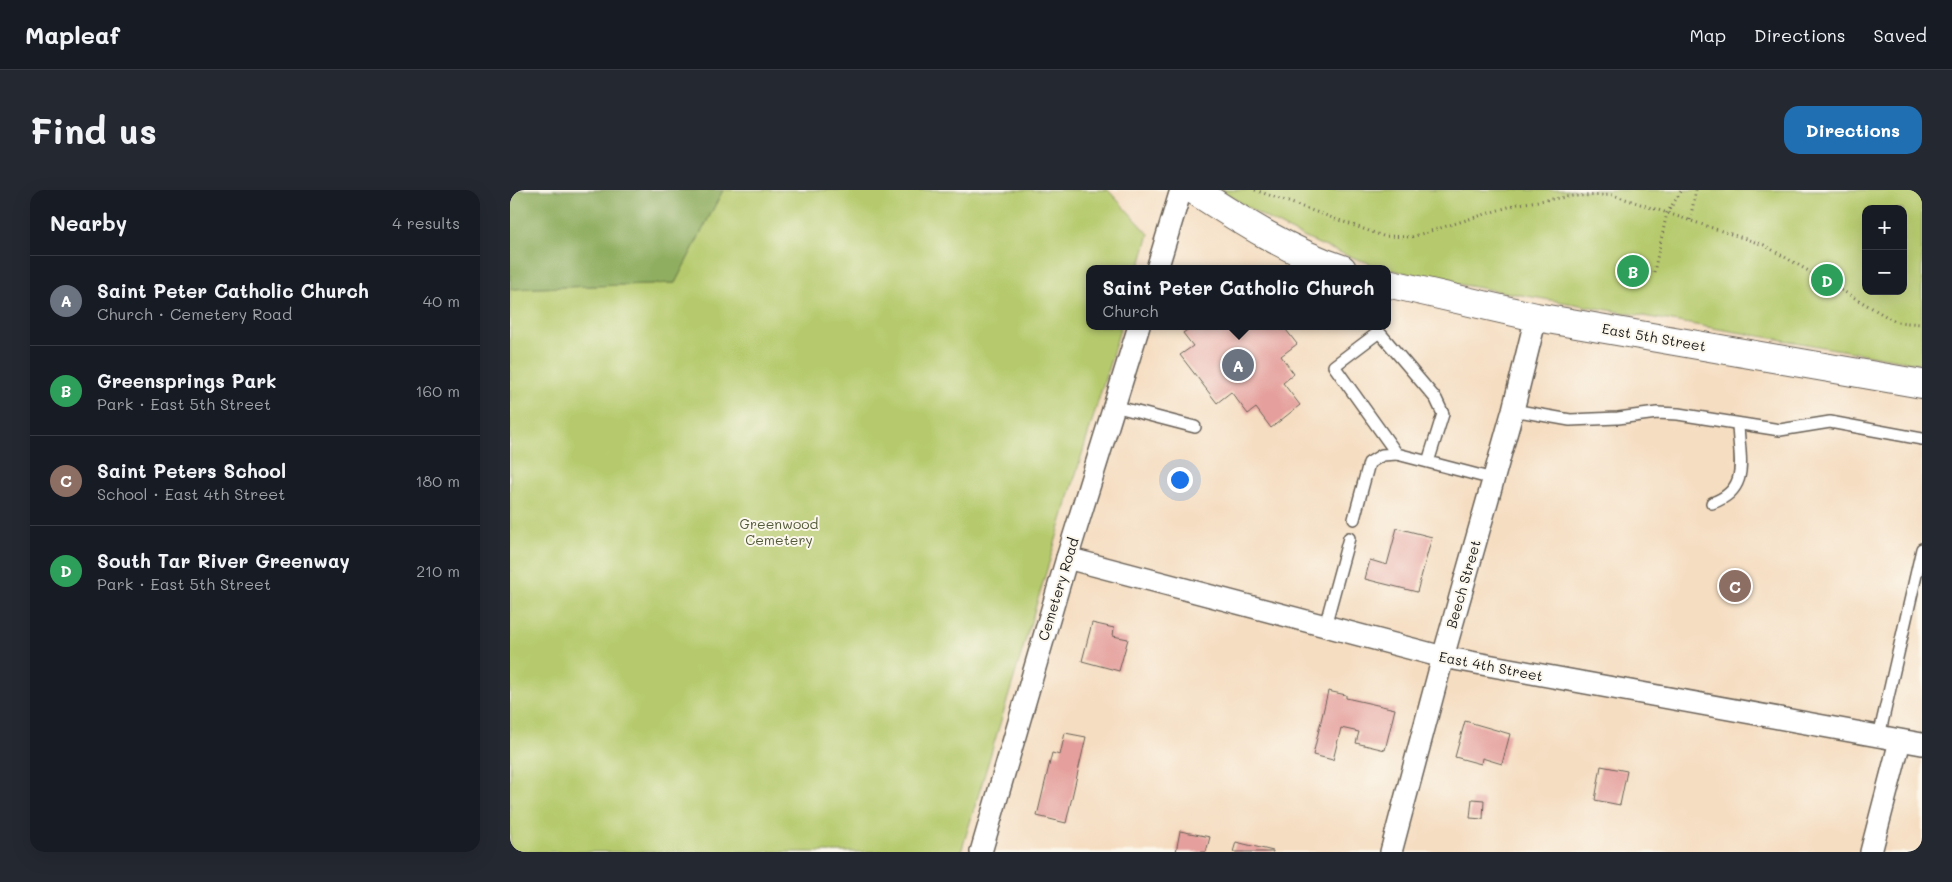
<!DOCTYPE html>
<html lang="en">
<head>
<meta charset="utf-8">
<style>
	body { margin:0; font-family:Mali,sans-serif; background:#242831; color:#f1f3f6 }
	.controls { position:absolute; right:15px; top:15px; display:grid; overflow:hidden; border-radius:10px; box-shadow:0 5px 20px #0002 }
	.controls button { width:45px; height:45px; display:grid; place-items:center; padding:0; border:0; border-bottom:1px solid #363941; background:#171b24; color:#f1f3f6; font:25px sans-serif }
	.you { position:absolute; left:669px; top:289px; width:18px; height:18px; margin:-12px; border:4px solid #fff; border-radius:50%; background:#1a73e8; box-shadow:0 0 0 8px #1a73e833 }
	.badge { display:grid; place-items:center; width:32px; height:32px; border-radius:50%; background:#1f6fb2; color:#fff; font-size:16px; font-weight:700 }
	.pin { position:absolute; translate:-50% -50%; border:2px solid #fff; box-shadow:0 1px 5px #0006 }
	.popup { position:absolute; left:576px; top:75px; width:305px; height:65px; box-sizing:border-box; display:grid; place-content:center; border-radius:10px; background:#171b24; filter:drop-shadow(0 1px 4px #0005); font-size:16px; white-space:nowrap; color:#9ea1a6 }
	.popup b { font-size:19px; color:#f1f3f6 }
	.popup::after { content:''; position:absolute; left:50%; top:100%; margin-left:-10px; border:10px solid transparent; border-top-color:#171b24 }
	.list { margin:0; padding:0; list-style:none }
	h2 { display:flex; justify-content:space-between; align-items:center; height:65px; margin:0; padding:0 20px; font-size:21px }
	h2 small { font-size:16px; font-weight:400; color:#9ea1a6 }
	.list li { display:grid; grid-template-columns:32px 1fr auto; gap:15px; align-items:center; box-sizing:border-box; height:90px; padding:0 20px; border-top:1px solid #363941 }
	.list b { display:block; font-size:19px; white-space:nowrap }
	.list p { margin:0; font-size:16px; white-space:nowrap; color:#9ea1a6 }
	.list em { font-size:16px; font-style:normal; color:#9ea1a6 }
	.map { position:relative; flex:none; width:1412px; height:662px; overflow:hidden; border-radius:15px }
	header { display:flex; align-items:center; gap:30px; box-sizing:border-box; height:70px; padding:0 25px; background:#171b24; border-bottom:1px solid #363941 }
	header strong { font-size:24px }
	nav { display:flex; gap:28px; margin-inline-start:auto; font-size:18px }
	.intro { display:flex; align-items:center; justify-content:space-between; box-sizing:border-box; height:120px; padding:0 30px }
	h1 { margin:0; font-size:35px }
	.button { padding:12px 22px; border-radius:15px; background:#1f6fb2; color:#fff; font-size:18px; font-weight:700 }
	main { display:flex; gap:30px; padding:0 30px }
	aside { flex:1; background:#171b24; border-radius:15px; box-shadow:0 5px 20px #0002 }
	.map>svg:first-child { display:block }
	.green { fill:#b6ca6d; stroke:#697344; fill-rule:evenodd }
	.forest { fill:#90ae60; stroke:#56653e }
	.building { fill:#e5a09d }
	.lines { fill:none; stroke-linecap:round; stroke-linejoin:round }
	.lane-casing { stroke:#686056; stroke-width:14 }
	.street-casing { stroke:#686056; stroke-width:24 }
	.secondary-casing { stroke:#686056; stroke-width:30 }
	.path { stroke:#686056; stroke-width:3; stroke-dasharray:1 4; stroke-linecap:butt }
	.lane { stroke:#fff; stroke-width:11 }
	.street { stroke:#fff; stroke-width:21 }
	.secondary { stroke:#fff; stroke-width:28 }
	.labels { text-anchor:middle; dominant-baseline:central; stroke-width:4; stroke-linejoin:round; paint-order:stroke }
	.street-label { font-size:14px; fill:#1c1c1c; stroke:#fbf7ec }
	.park-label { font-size:14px; fill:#525938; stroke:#fbf7ec }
</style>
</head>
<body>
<header>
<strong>Mapleaf</strong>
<nav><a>Map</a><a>Directions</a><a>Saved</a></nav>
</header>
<div class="intro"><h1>Find us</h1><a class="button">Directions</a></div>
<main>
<aside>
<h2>Nearby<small>4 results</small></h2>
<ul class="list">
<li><span class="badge" style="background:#6b7280">A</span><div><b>Saint Peter Catholic Church</b><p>Church · Cemetery Road</p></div><em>40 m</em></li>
<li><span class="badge" style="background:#2e9e5b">B</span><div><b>Greensprings Park</b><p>Park · East 5th Street</p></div><em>160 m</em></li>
<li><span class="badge" style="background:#8d6e63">C</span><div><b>Saint Peters School</b><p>School · East 4th Street</p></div><em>180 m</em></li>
<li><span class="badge" style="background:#2e9e5b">D</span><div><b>South Tar River Greenway</b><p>Park · East 5th Street</p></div><em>210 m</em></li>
</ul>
</aside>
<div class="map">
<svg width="1412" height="662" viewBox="0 0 1412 662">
	<rect width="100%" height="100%" fill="#fbf7ec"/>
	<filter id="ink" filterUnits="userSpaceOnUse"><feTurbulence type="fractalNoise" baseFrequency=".02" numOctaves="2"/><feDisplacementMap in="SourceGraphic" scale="10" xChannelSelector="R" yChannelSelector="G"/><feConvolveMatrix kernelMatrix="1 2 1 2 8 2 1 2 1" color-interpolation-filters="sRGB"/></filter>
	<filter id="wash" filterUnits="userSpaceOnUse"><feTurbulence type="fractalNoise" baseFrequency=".0096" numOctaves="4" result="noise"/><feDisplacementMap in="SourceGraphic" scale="20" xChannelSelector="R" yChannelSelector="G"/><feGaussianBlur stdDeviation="1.12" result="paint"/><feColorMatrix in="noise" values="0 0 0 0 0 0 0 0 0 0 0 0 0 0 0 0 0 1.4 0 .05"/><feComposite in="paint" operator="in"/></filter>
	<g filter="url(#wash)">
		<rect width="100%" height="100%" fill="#f5ddc1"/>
		<!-- green -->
		<g class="green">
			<path d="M 213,0 L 598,0 L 639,44 L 629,79 L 579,79 L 579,136 L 611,136 L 451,662 L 0,662 L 0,99 L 165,93 Z"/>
			<path d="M 711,0 L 1412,0 L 1412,174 L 924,90 C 902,84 878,80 856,72 C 805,55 756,31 711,0 ZM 1356,19 L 1393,19 L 1393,101 L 1356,101 Z"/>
		</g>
		<!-- forest -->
		<path class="forest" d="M 0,0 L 213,0 L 165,93 L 0,99 Z"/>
		<g id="blocks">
			<!-- building -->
			<g class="building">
				<path d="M 683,136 L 773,136 L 787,154 L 771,166 L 784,184 L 773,193 L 790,215 L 761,238 L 746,218 L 738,224 L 721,202 L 707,213 L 670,165 L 683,156 L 673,143 Z"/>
				<path d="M 887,338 L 922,347 L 907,402 L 855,389 L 860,370 L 877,375 Z"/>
				<path d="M 582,433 L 604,438 L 603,446 L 618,449 L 609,481 L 572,471 Z"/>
				<path d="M 818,501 L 836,505 L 836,508 L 885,519 L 875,560 L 846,553 L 849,542 L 831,538 L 823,570 L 803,565 Z"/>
				<path d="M 955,531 L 1000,544 L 992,574 L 972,568 L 971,574 L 945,567 Z"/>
				<path d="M 555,543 L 576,547 L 556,633 L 527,626 L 542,563 L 550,565 Z"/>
				<path d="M 1091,576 L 1117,581 L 1110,615 L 1085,610 Z"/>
				<path d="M 962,609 L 974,610 L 973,629 L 960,628 Z"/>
				<path d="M 670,641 L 700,647 L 696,662 L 666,662 Z"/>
				<path d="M 726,652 L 763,661 L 763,662 L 723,662 Z"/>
			</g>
		</g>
	</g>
	<g filter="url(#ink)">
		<use href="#blocks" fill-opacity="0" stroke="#686056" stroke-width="1"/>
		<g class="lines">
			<defs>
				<g id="lane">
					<path d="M 604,216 L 685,237"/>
					<path d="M 1003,220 L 1060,230 L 1108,228 L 1147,223 L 1168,224 L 1270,240 L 1320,232 L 1412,249"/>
					<path d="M 918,272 L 887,264 L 824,176 L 869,142 L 926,209 L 933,224 L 918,272 L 983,289"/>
					<path d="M 1202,313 C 1241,299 1229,269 1228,234"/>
					<path d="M 844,329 L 859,273 L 872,265 L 887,264"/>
					<path d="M 815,436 L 839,348"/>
					<path d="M 1369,546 L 1412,359"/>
				</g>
				<g id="street">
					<path d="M 647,79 L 671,0"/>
					<path d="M 557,368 L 933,467 L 1412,554"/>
					<path d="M 471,662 L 557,368 L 629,136"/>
					<path d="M 881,662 L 933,467 L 1003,220 L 1026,127"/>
					<path d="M 1361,662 L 1390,551"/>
				</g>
				<g id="secondary">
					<path d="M 684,0 C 730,30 780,62 832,79"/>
					<path d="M 877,93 L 1026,127 L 1412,194"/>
				</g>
			</defs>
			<!-- lane casing -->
			<use href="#lane" class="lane-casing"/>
			<!-- street casing -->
			<use href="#street" class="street-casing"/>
			<!-- secondary casing -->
			<use href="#secondary" class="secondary-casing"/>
			<!-- path -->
			<g class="path">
				<path d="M 745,0 L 873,46 L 901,47 L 1008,14 L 1063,6 L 1103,5 L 1254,55 L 1386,132 L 1412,134"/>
				<path d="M 1180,30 L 1186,0"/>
				<path d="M 1144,82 L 1157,23 L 1172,0"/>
			</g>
			<!-- lane -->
			<use href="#lane" class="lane"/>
			<!-- street -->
			<use href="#street" class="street"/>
			<!-- secondary -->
			<use href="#secondary" class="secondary"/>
		</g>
	</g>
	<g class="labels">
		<!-- street labels -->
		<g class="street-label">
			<text transform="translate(1144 147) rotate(10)">East 5th Street</text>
			<text transform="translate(953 394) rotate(-74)">Beech Street</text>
			<text transform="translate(548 399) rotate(-73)">Cemetery Road</text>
			<text transform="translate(981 476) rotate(11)">East 4th Street</text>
		</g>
		<!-- park labels -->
		<g class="park-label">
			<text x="269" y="333">Greenwood<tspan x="269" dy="16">Cemetery</tspan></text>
		</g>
	</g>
</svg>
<div class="controls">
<button>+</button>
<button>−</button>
</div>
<div class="you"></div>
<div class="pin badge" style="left:728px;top:175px;background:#6b7280">A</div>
<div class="popup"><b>Saint Peter Catholic Church</b>Church</div>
<div class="pin badge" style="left:1123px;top:81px;background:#2e9e5b">B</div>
<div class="pin badge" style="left:1225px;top:396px;background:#8d6e63">C</div>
<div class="pin badge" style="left:1317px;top:90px;background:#2e9e5b">D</div>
</div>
</main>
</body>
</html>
